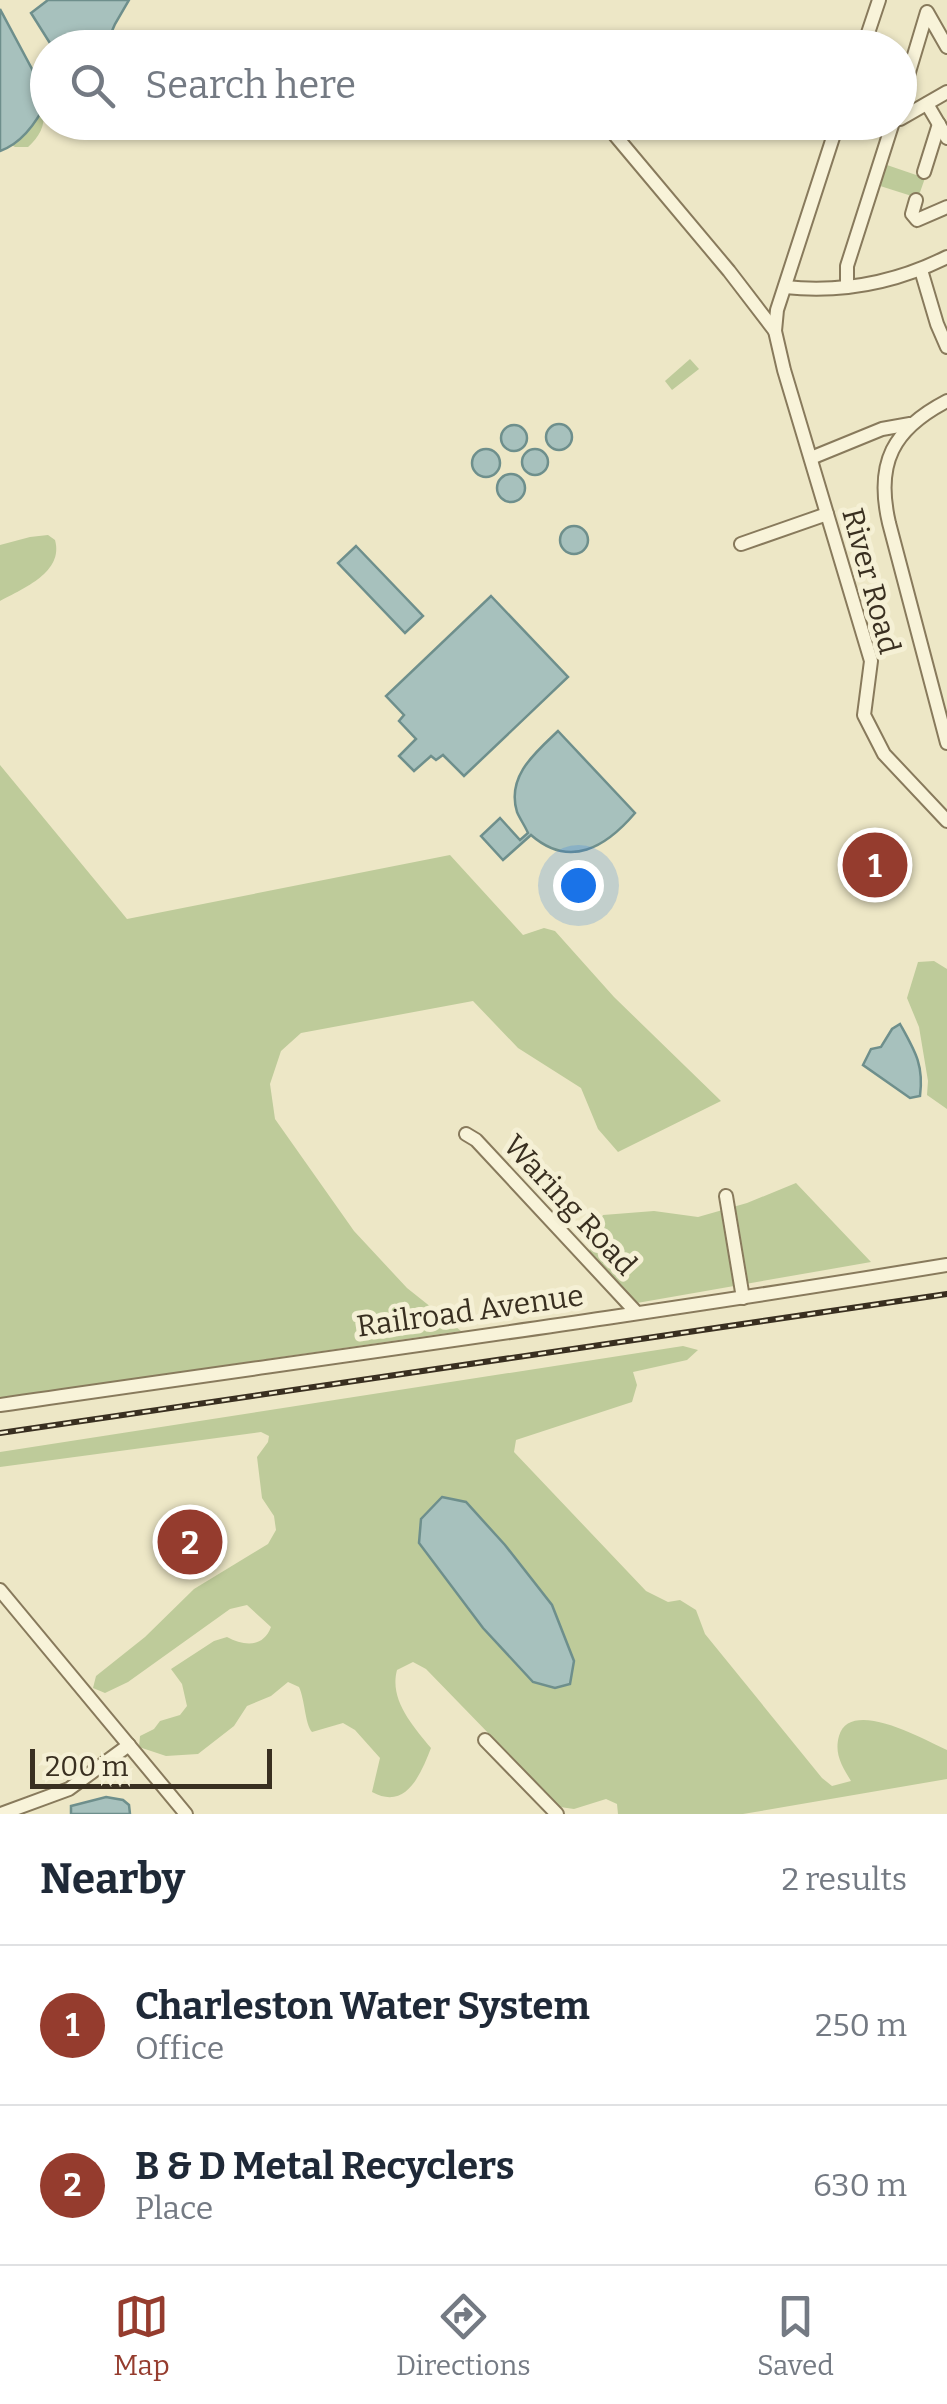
<!DOCTYPE html>
<html lang="en">
<head>
<meta charset="utf-8">
<style>
	body { margin:0; font-family:Bitter,serif; background:#f2f2f3; color:#1f2937 }
	.scale { position:absolute; left:30px; bottom:25px; width:242px; box-sizing:border-box; padding-left:10px; border:5px solid #392f20; border-top:0; font-size:28px; line-height:35px; white-space:nowrap; color:#392f20; -webkit-text-stroke:8px #f5f0d5; paint-order:stroke }
	.you { position:absolute; left:578px; top:885px; width:35px; height:35px; margin:-25px; border:8px solid #fff; border-radius:50%; background:#1a73e8; box-shadow:0 0 0 15px #1a73e833 }
	.badge { display:grid; place-items:center; width:65px; height:65px; border-radius:50%; background:#953c2e; color:#fff; font-size:32px; font-weight:700 }
	.pin { position:absolute; translate:-50% -50%; border:5px solid #fff; box-shadow:0 2px 10px #0006 }
	.list { margin:0; padding:0; list-style:none }
	h2 { display:flex; justify-content:space-between; align-items:center; height:130px; margin:0; padding:0 40px; font-size:42px }
	h2 small { font-size:32px; font-weight:400; color:#747a83 }
	.list li { display:grid; grid-template-columns:65px 1fr auto; gap:30px; align-items:center; box-sizing:border-box; height:160px; padding:0 40px; border-top:2px solid #e0e1e3 }
	.list b { display:block; font-size:38px; white-space:nowrap }
	.list p { margin:0; font-size:32px; white-space:nowrap; color:#747a83 }
	.list em { font-size:32px; font-style:normal; color:#747a83 }
	.icon { flex:none; width:55px; height:55px; fill:none; stroke:currentColor; stroke-width:2; stroke-linecap:round; stroke-linejoin:round }
	.map { position:relative; flex:none; width:947px; height:1814px; overflow:hidden }
	.search { position:absolute; background:#fff; box-shadow:0 2px 8px #0004; left:30px; right:30px; top:30px; height:110px; display:flex; align-items:center; gap:25px; box-sizing:border-box; padding:0 35px; border-radius:55px; color:#747a83; font-size:38px }
	.sheet { height:450px; background:#fff }
	nav { display:flex; justify-content:space-around; align-items:center; box-sizing:border-box; height:140px; border-top:2px solid #e0e1e3; background:#fff; font-size:28px; color:#747a83 }
	nav a { display:grid; justify-items:center; gap:5px }
	nav .on { color:#953c2e }
	.map>svg:first-child { display:block }
	.green { fill:#becb9a }
	.water { fill:#a7c1bd; stroke:#6e8f8c; stroke-width:2.5 }
	.lines { fill:none; stroke-linecap:round; stroke-linejoin:round }
	.minor-casing { stroke:#887a5c; stroke-width:16 }
	.minor { stroke:#f8f3d9; stroke-width:12 }
	.rail-casing { stroke:#392f20; stroke-width:6 }
	.rail { stroke:#f5f0d5; stroke-width:2.5; stroke-dasharray:8; stroke-linecap:butt }
	.labels { text-anchor:middle; dominant-baseline:central; stroke-width:10; stroke-linejoin:round; paint-order:stroke }
	.street-label { font-size:30px; fill:#392f20; stroke:#f5f0d5 }
</style>
</head>
<body>
<div class="map">
<svg width="947" height="1814" viewBox="0 0 947 1814">
	<rect width="100%" height="100%" fill="#ede7c6"/>
	<!-- green -->
	<g class="green">
		<path d="M 0,29 C 10,47 41,94 43,110 C 46,126 39,137 28,147 L 15,147 L 0,138 Z"/>
		<path d="M 884,164 L 925,178 L 918,198 L 877,185 Z"/>
		<path d="M 690,359 L 699,369 L 672,390 L 665,381 Z"/>
		<path d="M 48,535 L 55,540 C 64,572 24,588 0,601 L 0,545 L 30,537 Z"/>
		<path d="M 0,765 L 127,919 L 450,855 L 523,935 L 544,928 L 555,931 L 614,997 L 721,1101 L 618,1152 L 598,1129 L 581,1088 L 518,1048 L 473,1001 L 301,1033 L 281,1051 L 270,1084 L 275,1119 L 354,1231 L 407,1288 L 461,1331 L 0,1398 Z"/>
		<path d="M 934,961 L 947,969 L 947,1109 L 927,1095 L 928,1081 L 919,1027 L 907,998 L 918,962 Z"/>
		<path d="M 796,1183 L 871,1262 L 637,1303 L 631,1300 L 589,1255 L 592,1236 L 603,1215 L 654,1211 L 698,1217 L 747,1203 Z"/>
		<path d="M 683,1346 L 698,1350 L 687,1360 L 633,1372 L 637,1385 L 632,1402 L 516,1440 L 514,1452 L 646,1591 L 668,1602 L 680,1600 L 696,1610 L 705,1634 L 822,1778 L 832,1786 L 851,1781 C 842,1766 834,1754 839,1736 C 850,1697 925,1740 947,1750 L 947,1779 L 743,1814 L 618,1814 L 617,1804 L 606,1799 L 574,1809 L 560,1807 L 426,1669 L 413,1662 L 397,1670 C 389,1700 413,1726 431,1748 C 421,1773 407,1811 372,1792 L 380,1758 L 355,1730 L 343,1723 L 312,1732 C 305,1724 305,1700 299,1687 L 288,1682 L 271,1696 L 247,1706 L 234,1726 L 198,1754 L 166,1756 L 139,1747 L 140,1736 L 154,1729 L 160,1721 L 180,1715 L 187,1706 L 182,1684 L 171,1669 L 214,1641 L 227,1637 C 244,1646 263,1648 271,1627 L 247,1605 L 230,1609 L 128,1682 L 105,1693 L 93,1688 L 96,1676 L 145,1637 L 194,1589 L 268,1544 L 276,1530 L 274,1516 L 262,1498 L 257,1457 L 268,1442 L 269,1436 L 261,1432 L 0,1467 L 0,1452 Z"/>
	</g>
	<!-- water -->
	<g class="water">
		<path d="M 48,0 L 129,0 L 115,24 L 105,47 L 53,48 L 31,13 Z"/>
		<path d="M 0,9 L 48,99 C 38,120 23,143 0,151 Z"/>
		<circle cx="559" cy="437" r="13"/>
		<circle cx="514" cy="438" r="13"/>
		<circle cx="535" cy="462" r="13"/>
		<circle cx="486" cy="463" r="14"/>
		<circle cx="511" cy="488" r="14"/>
		<circle cx="574" cy="540" r="14"/>
		<path d="M 356,546 L 423,616 L 405,633 L 338,563 Z"/>
		<path d="M 491,596 L 568,677 L 464,776 L 443,755 L 436,760 L 431,756 L 414,771 L 399,756 L 416,739 L 399,721 L 404,715 L 386,696 Z"/>
		<path d="M 558,731 L 635,813 C 606,847 570,869 531,835 L 503,860 L 481,836 L 500,818 L 520,840 L 528,833 C 525,826 520,819 517,812 C 506,776 536,752 558,731 Z"/>
		<path d="M 900,1024 C 915,1051 924,1065 920,1096 L 910,1098 L 863,1065 L 871,1049 L 881,1047 L 892,1029 Z"/>
		<path d="M 442,1497 L 466,1502 L 505,1545 L 552,1605 L 574,1661 L 570,1684 L 555,1688 L 533,1682 L 483,1628 L 419,1543 L 421,1519 Z"/>
		<path d="M 106,1797 L 123,1800 L 129,1805 L 130,1814 L 71,1814 L 71,1806 Z"/>
	</g>
	<g class="lines">
		<defs>
			<g id="minor">
				<path d="M 863,48 L 879,0"/>
				<path d="M 900,102 L 927,12 L 947,47"/>
				<path d="M 927,104 L 947,138"/>
				<path d="M 900,119 L 947,92"/>
				<path d="M 604,122 L 729,271 L 775,331"/>
				<path d="M 838,122 L 777,310 L 775,331 L 784,370 L 871,661 L 864,715 L 884,754 L 947,821"/>
				<path d="M 924,172 L 939,124"/>
				<path d="M 916,200 L 912,214 L 917,220 L 947,207"/>
				<path d="M 921,270 L 937,324 L 947,347"/>
				<path d="M 847,286 L 847,266 L 893,122"/>
				<path d="M 785,287 C 841,293 897,282 947,257"/>
				<path d="M 947,401 C 893,429 875,463 889,523 L 947,743"/>
				<path d="M 811,458 L 882,429 L 910,424"/>
				<path d="M 741,544 L 827,514"/>
				<path d="M 466,1134 L 476,1140 L 636,1312"/>
				<path d="M 726,1196 L 743,1298"/>
				<path d="M 0,1405 C 316,1359 632,1317 947,1265"/>
				<path d="M 0,1590 L 186,1814"/>
				<path d="M 485,1740 L 557,1814"/>
				<path d="M 1,1814 L 69,1789 L 129,1745"/>
			</g>
		</defs>
		<!-- minor casing -->
		<use href="#minor" class="minor-casing"/>
		<!-- minor -->
		<use href="#minor" class="minor"/>
		<defs>
			<path id="rail" d="M 0,1433 L 947,1294"/>
		</defs>
		<!-- rail casing -->
		<use href="#rail" class="rail-casing"/>
		<!-- rail -->
		<use href="#rail" class="rail"/>
	</g>
	<g class="labels">
		<!-- street labels -->
		<g class="street-label">
			<text transform="translate(871 581) rotate(75)">River Road</text>
			<text transform="translate(570 1205) rotate(47)">Waring Road</text>
			<text transform="translate(470 1311) rotate(-8)">Railroad Avenue</text>
		</g>
	</g>
</svg>
<div class="scale">200 m</div>
<div class="you"></div>
<div class="pin badge" style="left:875px;top:865px">1</div>
<div class="pin badge" style="left:190px;top:1542px">2</div>
<div class="search"><svg class="icon" aria-label="search" viewBox="0 0 24 24"><circle cx="10" cy="10" r="6"/><path d="M15 15l6 6"/></svg>Search here</div>
</div>
<section class="sheet">
<h2>Nearby<small>2 results</small></h2>
<ul class="list">
<li><span class="badge">1</span><div><b>Charleston Water System</b><p>Office</p></div><em>250 m</em></li>
<li><span class="badge">2</span><div><b>B &amp; D Metal Recyclers</b><p>Place</p></div><em>630 m</em></li>
</ul>
</section>
<nav>
<a class="on"><svg class="icon" aria-label="map" viewBox="0 0 24 24"><path d="M3 6l6-2 6 2 6-2v14l-6 2-6-2-6 2zM9 4v14M15 6v14"/></svg>Map</a>
<a><svg class="icon" aria-label="directions" viewBox="0 0 24 24"><path d="M12 3l9 9-9 9-9-9zM9 14v-3h6M13 9l2 2-2 2"/></svg>Directions</a>
<a><svg class="icon" aria-label="saved" viewBox="0 0 24 24"><path d="M7 4h10v16l-5-4-5 4z"/></svg>Saved</a>
</nav>
</body>
</html>
